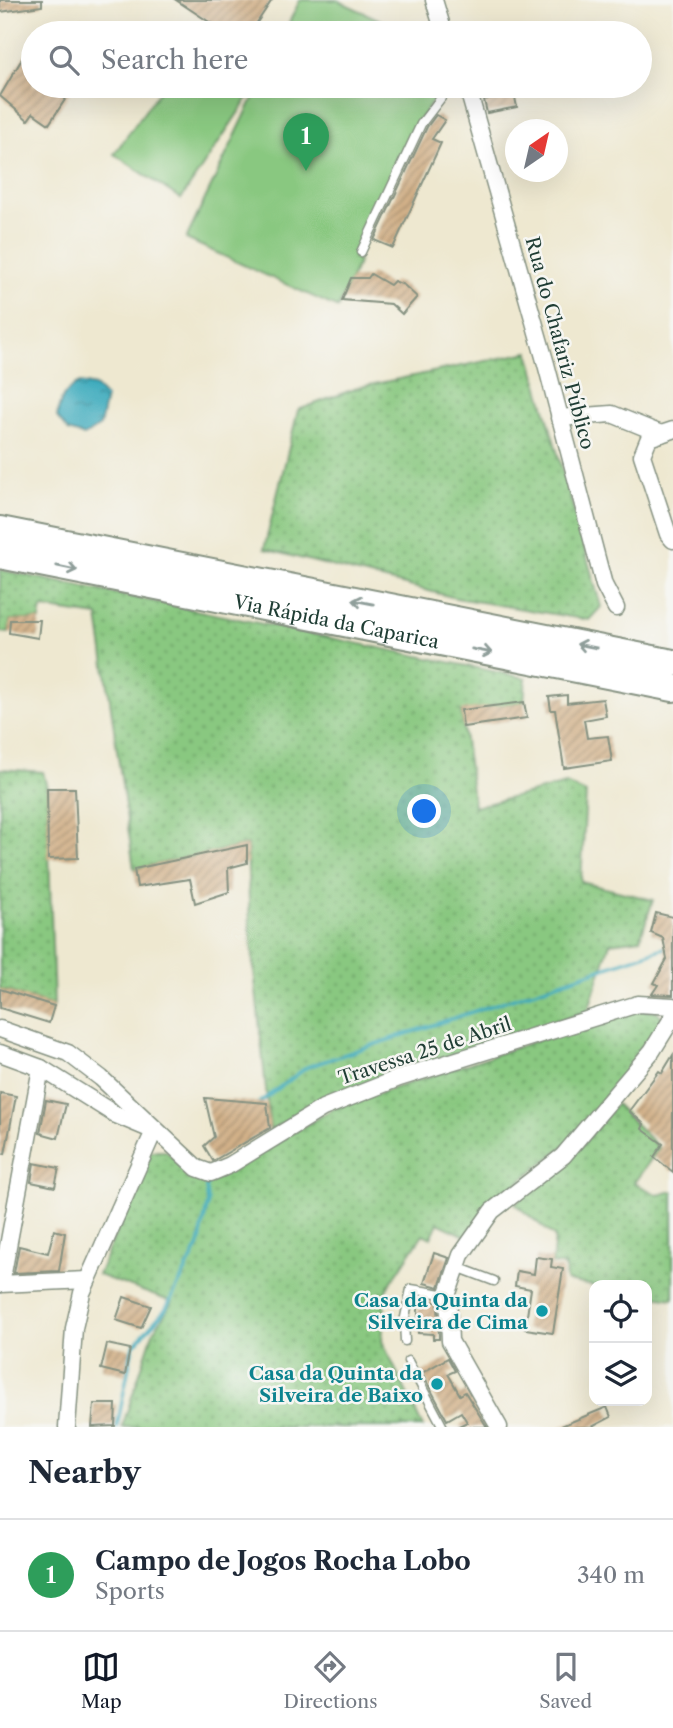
<!DOCTYPE html>
<html lang="en">
<head>
<meta charset="utf-8">
<style>
	body { margin:0; font-family:"Libre Caslon Text",serif; background:#f2f2f3; color:#1f2937 }
	.controls { position:absolute; right:21px; bottom:21px; display:grid; overflow:hidden; border-radius:14px; box-shadow:0 7px 28px #0002 }
	.controls button { width:63px; height:63px; display:grid; place-items:center; padding:0; border:0; border-bottom:2px solid #e0e1e3; background:#fff; color:#1f2937; font:35px sans-serif }
	.compass { position:absolute; left:505px; top:119px; width:63px; height:63px; border-radius:50%; background:#fff; box-shadow:0 7px 28px #0002; rotate:34deg }
	.you { position:absolute; left:425px; top:812px; width:24px; height:24px; margin:-18px; border:5px solid #fff; border-radius:50%; background:#1a73e8; box-shadow:0 0 0 10px #1a73e833 }
	.badge { display:grid; place-items:center; width:46px; height:46px; border-radius:50%; background:#111827; color:#fff; font-size:23px; font-weight:700 }
	.pin { position:absolute; translate:-50% -58px; filter:drop-shadow(0 2px 4px #0008) }
	.pin::after { content:''; position:absolute; top:37px; width:24px; height:21px; background:inherit; clip-path:polygon(0 0,100% 0,50% 100%) }
	.list { margin:0; padding:0; list-style:none }
	h2 { display:flex; justify-content:space-between; align-items:center; height:91px; margin:0; padding:0 28px; font-size:30px }
	h2 small { font-size:23px; font-weight:400; color:#747a83 }
	.list li { display:grid; grid-template-columns:46px 1fr auto; gap:21px; align-items:center; box-sizing:border-box; height:112px; padding:0 28px; border-top:2px solid #e0e1e3 }
	.list b { display:block; font-size:26px; white-space:nowrap }
	.list p { margin:0; font-size:23px; white-space:nowrap; color:#747a83 }
	.list em { font-size:23px; font-style:normal; color:#747a83 }
	.icon { flex:none; width:38px; height:38px; fill:none; stroke:currentColor; stroke-width:2; stroke-linecap:round; stroke-linejoin:round }
	.map { position:relative; flex:none; width:673px; height:1427px; overflow:hidden }
	.search { position:absolute; background:#fff; box-shadow:0 7px 28px #0002; left:21px; right:21px; top:21px; height:77px; display:flex; align-items:center; gap:18px; box-sizing:border-box; padding:0 24px; border-radius:38px; color:#747a83; font-size:26px }
	.sheet { height:203px; background:#fff }
	nav { display:flex; justify-content:space-around; align-items:center; box-sizing:border-box; height:98px; border-top:2px solid #e0e1e3; background:#fff; font-size:19px; color:#747a83 }
	nav a { display:grid; justify-items:center; gap:4px }
	nav .on { color:#111827 }
	.map>svg:first-child { display:block }
	.grass { fill:url(#grass-dots); stroke:#54825a; stroke-width:2 }
	.pitch { fill:#89c880; stroke:#54825a; stroke-width:2 }
	.water { fill:url(#water-ripples); stroke:#2e7478; stroke-width:2 }
	.lines { fill:none; stroke-linecap:round; stroke-linejoin:round }
	.stream { stroke:#3eabbd; stroke-width:3.5 }
	.building { fill:url(#building-hatch) }
	.service-casing { stroke:#869282; stroke-width:11 }
	.pedestrian-casing { stroke:#869282; stroke-width:16 }
	.minor-casing { stroke:#869282; stroke-width:19 }
	.trunk-casing { stroke:#869282; stroke-width:30 }
	.service { stroke:#fff; stroke-width:8 }
	.pedestrian { stroke:#fff; stroke-width:12 }
	.minor { stroke:#fff; stroke-width:16 }
	.trunk { stroke:#fff; stroke-width:26 }
	.oneway { stroke:#8f9e9a }
	.culture-dot { fill:#0f9aa8; stroke:#f6f6f2; stroke-width:2.5 }
	.labels { text-anchor:middle; dominant-baseline:central; stroke-width:5; stroke-linejoin:round; paint-order:stroke }
	.street-label { font-size:19px; fill:#1f3d34; stroke:#f6f6f2 }
	.culture-label { font-size:19px; font-weight:bold; fill:#0d838f; stroke:#f6f6f2; text-anchor:end }
</style>
</head>
<body>
<div class="map">
<svg width="673" height="1427" viewBox="0 0 673 1427">
	<defs>
		<pattern id="grass-dots" width="8" height="8" patternUnits="userSpaceOnUse" patternTransform="scale(1.75)"><rect width="8" height="8" fill="#89c880"/><path d="M2 2h.1M6 6h.1" fill="none" stroke="#6fa46a" stroke-width="1.8" stroke-linecap="round"/></pattern>
		<pattern id="water-ripples" width="26" height="14" patternUnits="userSpaceOnUse" patternTransform="scale(1.75)"><rect width="26" height="14" fill="#3eabbd"/><path d="M2 4q2-2 4 0t4 0M15 11q2-2 4 0t4 0" fill="none" stroke="#338c9a"/></pattern>
		<pattern id="building-hatch" width="6" height="6" patternUnits="userSpaceOnUse" patternTransform="scale(1.75)"><rect width="6" height="6" fill="#d1b088"/><path d="M-1 1l2-2M0 6l6-6M5 7l2-2" fill="none" stroke="#a99070"/></pattern>
	</defs>
	<rect width="100%" height="100%" fill="#f6f6f2"/>
	<filter id="ink" filterUnits="userSpaceOnUse"><feTurbulence type="fractalNoise" baseFrequency=".0143" numOctaves="2"/><feDisplacementMap in="SourceGraphic" scale="14" xChannelSelector="R" yChannelSelector="G"/><feConvolveMatrix kernelMatrix="1 2 1 2 8 2 1 2 1" color-interpolation-filters="sRGB"/></filter>
	<filter id="wash" filterUnits="userSpaceOnUse"><feTurbulence type="fractalNoise" baseFrequency=".00686" numOctaves="4" result="noise"/><feDisplacementMap in="SourceGraphic" scale="28" xChannelSelector="R" yChannelSelector="G"/><feGaussianBlur stdDeviation="1.57" result="paint"/><feColorMatrix in="noise" values="0 0 0 0 0 0 0 0 0 0 0 0 0 0 0 0 0 1.4 0 .05"/><feComposite in="paint" operator="in"/></filter>
	<g filter="url(#wash)">
		<rect width="100%" height="100%" fill="#eee8d0"/>
		<!-- grass -->
		<g class="grass">
			<path d="M 529,352 L 601,607 L 589,620 L 456,598 L 264,549 L 298,410 L 360,387 Z"/>
			<path d="M 0,570 L 526,678 L 524,702 L 461,711 L 474,807 L 566,784 L 586,793 L 581,882 L 653,900 L 640,939 L 610,943 L 588,1011 L 324,1098 L 270,1130 L 250,930 L 247,845 L 134,869 L 98,616 L 42,608 L 40,620 L 10,620 L 9,633 L 0,632 Z"/>
			<path d="M 0,769 L 43,772 L 47,788 L 54,1006 L 0,989 Z"/>
			<path d="M 632,1009 L 657,1011 L 662,1018 L 659,1032 L 570,1141 L 488,1207 L 465,1236 L 438,1223 L 431,1238 L 423,1234 L 386,1290 L 382,1341 L 423,1427 L 122,1427 L 153,1333 L 172,1302 L 98,1275 L 151,1151 L 166,1151 L 194,1178 L 215,1179 L 335,1108 Z"/>
			<path d="M 616,1104 L 659,1148 L 634,1183 L 658,1195 L 673,1191 L 673,1299 L 647,1295 L 647,1285 L 594,1286 L 566,1281 L 565,1266 L 552,1264 L 555,1237 L 515,1204 L 575,1154 Z"/>
		</g>
		<!-- pitch -->
		<g class="pitch">
			<path d="M 300,0 L 337,0 L 408,33 L 284,33 Z"/>
			<path d="M 163,86 L 256,86 L 181,199 L 114,154 Z"/>
			<path d="M 259,86 L 444,86 L 415,126 L 353,258 L 359,261 L 338,308 L 186,239 Z"/>
		</g>
		<!-- water -->
		<path class="water" d="M 80,383 L 95,386 L 106,397 L 100,426 L 84,436 L 68,431 L 57,417 C 60,399 64,390 80,383 Z"/>
		<g class="lines">
			<!-- stream -->
			<g class="stream">
				<path d="M 256,1105 L 307,1067 L 673,945"/>
				<path d="M 117,1427 L 133,1346 L 166,1309 L 199,1245 L 208,1202 L 206,1187 L 210,1177"/>
			</g>
		</g>
		<g id="blocks">
			<!-- building -->
			<g class="building">
				<path d="M 0,0 L 42,0 L 42,6 L 0,12 Z"/>
				<path d="M 176,0 L 272,0 L 250,33 L 226,33 Z"/>
				<path d="M 25,54 L 33,59 L 33,86 L 74,86 L 49,124 L 33,113 L 28,120 L 0,96 Z"/>
				<path d="M 514,93 L 517,107 L 487,113 L 484,100 Z"/>
				<path d="M 436,115 L 445,120 L 432,139 L 441,143 L 393,248 L 374,240 L 427,127 Z"/>
				<path d="M 371,274 L 390,285 L 394,281 L 404,285 L 417,297 L 402,314 L 391,304 L 342,300 L 351,278 L 368,278 Z"/>
				<path d="M 10,620 L 40,620 L 38,638 L 9,633 Z"/>
				<path d="M 567,695 L 567,703 L 603,699 L 606,716 L 584,720 L 587,738 L 608,736 L 612,761 L 564,768 L 555,710 L 551,710 L 549,697 Z"/>
				<path d="M 524,702 L 527,718 L 463,727 L 461,710 Z"/>
				<path d="M 47,788 L 75,788 L 78,858 L 48,859 Z"/>
				<path d="M 247,845 L 247,863 L 228,868 L 229,892 L 195,903 L 190,879 L 137,887 L 134,869 Z"/>
				<path d="M 656,913 L 673,917 L 673,995 L 652,994 L 658,985 L 654,983 L 667,959 L 663,938 L 651,933 Z"/>
				<path d="M 0,989 L 54,1006 L 49,1023 L 0,1008 Z"/>
				<path d="M 673,1055 L 673,1172 L 654,1157 L 663,1144 L 642,1129 L 644,1124 L 629,1111 L 659,1071 L 662,1073 Z"/>
				<path d="M 0,1093 L 16,1096 L 5,1154 L 0,1153 Z"/>
				<path d="M 205,1098 L 267,1103 L 270,1128 L 213,1161 L 204,1146 L 214,1137 Z"/>
				<path d="M 46,1100 L 66,1104 L 58,1138 L 40,1133 Z"/>
				<path d="M 34,1163 L 59,1168 L 55,1187 L 31,1182 Z"/>
				<path d="M 54,1230 L 65,1233 L 59,1271 L 14,1273 L 19,1246 L 48,1253 Z"/>
				<path d="M 434,1253 L 449,1258 L 439,1287 L 424,1283 Z"/>
				<path d="M 536,1257 L 552,1259 L 551,1267 L 563,1269 L 553,1333 L 525,1329 L 531,1289 L 515,1286 L 517,1271 L 534,1274 Z"/>
				<path d="M 124,1297 L 151,1306 L 141,1328 L 116,1320 Z"/>
				<path d="M 418,1302 L 438,1302 L 439,1339 L 433,1339 L 433,1334 L 418,1333 Z"/>
				<path d="M 107,1344 L 130,1349 L 125,1375 L 101,1369 Z"/>
				<path d="M 448,1358 L 455,1371 L 448,1374 L 460,1395 L 465,1392 L 487,1427 L 457,1427 L 467,1422 L 461,1412 L 447,1420 L 422,1373 Z"/>
				<path d="M 94,1404 L 116,1404 L 115,1426 L 92,1427 Z"/>
				<path d="M 607,1407 L 611,1417 L 592,1427 L 559,1427 Z"/>
			</g>
		</g>
	</g>
	<g filter="url(#ink)">
		<use href="#blocks" fill-opacity="0" stroke="#869282" stroke-width="2"/>
		<g class="lines">
			<defs>
				<g id="service">
					<path d="M 361,252 L 421,124 L 450,86"/>
					<path d="M 457,1267 L 494,1281"/>
					<path d="M 405,1341 L 404,1322 L 411,1289 L 448,1295"/>
					<path d="M 408,1361 L 443,1427"/>
				</g>
				<path id="pedestrian" d="M 478,86 L 488,90 L 505,86"/>
				<g id="minor">
					<path d="M 434,0 L 444,33"/>
					<path d="M 467,86 L 546,364 L 604,585 L 616,608"/>
					<path d="M 559,418 L 612,414 L 661,434"/>
					<path d="M 673,430 L 649,438 L 642,455 L 668,534 L 673,540"/>
					<path d="M 0,1029 L 68,1053 L 101,1078 L 197,1168 L 211,1173 L 230,1165 L 323,1108 L 399,1078 L 638,1004 L 673,1006"/>
					<path d="M 0,1053 L 41,1068 L 116,1115 L 154,1131 L 82,1293 L 74,1328 L 67,1427"/>
					<path d="M 0,1284 L 87,1280"/>
					<path d="M 1,1284 L 41,1068"/>
					<path d="M 499,1427 L 450,1341 L 448,1293 L 461,1255 L 492,1211 L 563,1156 L 652,1051 L 673,1017"/>
				</g>
				<g id="trunk">
					<path d="M 0,530 L 673,663"/>
					<path id="s1" d="M 0,555 L 673,688"/>
				</g>
			</defs>
			<!-- service casing -->
			<use href="#service" class="service-casing"/>
			<!-- pedestrian casing -->
			<use href="#pedestrian" class="pedestrian-casing"/>
			<!-- minor casing -->
			<use href="#minor" class="minor-casing"/>
			<!-- trunk casing -->
			<use href="#trunk" class="trunk-casing"/>
			<!-- service -->
			<use href="#service" class="service"/>
			<!-- pedestrian -->
			<use href="#pedestrian" class="pedestrian"/>
			<!-- minor -->
			<use href="#minor" class="minor"/>
			<!-- trunk -->
			<use href="#trunk" class="trunk"/>
		</g>
		<!-- one-way arrows -->
		<defs><path id="oneway-shaft" d="M-6 0H5M1.5-3L5.5 0L1.5 3" fill="none" stroke-width="1.6" stroke-linecap="round" stroke-linejoin="round" transform="scale(1.75)"/></defs>
		<g class="oneway">
			<use href="#oneway-shaft" transform="translate(67 568) rotate(12)"/>
			<use href="#oneway-shaft" transform="translate(363 602) rotate(-169)"/>
			<use href="#oneway-shaft" transform="translate(587 646) rotate(-169)"/>
			<use href="#oneway-shaft" transform="translate(482 651) rotate(11)"/>
		</g>
	</g>
	<!-- markers -->
	<g class="culture-dot">
		<circle cx="542" cy="1311" r="7"/>
		<circle cx="437" cy="1384" r="7"/>
	</g>
	<g class="labels">
		<!-- street labels -->
		<g class="street-label">
			<text transform="translate(560 343) rotate(75)">Rua do Chafariz Público</text>
			<text stroke="none"><textPath href="#s1" startOffset="343">Via Rápida da Caparica</textPath></text>
			<text transform="translate(425 1051) rotate(-18)">Travessa 25 de Abril</text>
		</g>
		<!-- culture labels -->
		<g class="culture-label">
			<text x="528" y="1300">Casa da Quinta da<tspan x="528" dy="22">Silveira de Cima</tspan></text>
			<text x="423" y="1373">Casa da Quinta da<tspan x="423" dy="22">Silveira de Baixo</tspan></text>
		</g>
	</g>
</svg>
<div class="controls">
<button><svg class="icon" aria-label="locate" viewBox="0 0 24 24"><circle cx="12" cy="12" r="6"/><path d="M12 2v4M12 18v4M2 12h4M18 12h4"/></svg></button>
<button><svg class="icon" aria-label="layers" viewBox="0 0 24 24"><path d="M12 4l9 5-9 5-9-5zM3 14l9 5 9-5"/></svg></button>
</div>
<svg class="compass" viewBox="-18 -18 36 36"><path d="M0-13l5 13h-10z" fill="#e53935"/><path d="M0 13l5-13h-10z" fill="#747a83"/></svg>
<div class="you"></div>
<div class="pin badge" style="left:306px;top:171px;background:#2e9e5b">1</div>
<div class="search"><svg class="icon" aria-label="search" viewBox="0 0 24 24"><circle cx="10" cy="10" r="6"/><path d="M15 15l6 6"/></svg>Search here</div>
</div>
<section class="sheet">
<h2>Nearby<small></small></h2>
<ul class="list">
<li><span class="badge" style="background:#2e9e5b">1</span><div><b>Campo de Jogos Rocha Lobo</b><p>Sports</p></div><em>340 m</em></li>
</ul>
</section>
<nav>
<a class="on"><svg class="icon" aria-label="map" viewBox="0 0 24 24"><path d="M3 6l6-2 6 2 6-2v14l-6 2-6-2-6 2zM9 4v14M15 6v14"/></svg>Map</a>
<a><svg class="icon" aria-label="directions" viewBox="0 0 24 24"><path d="M12 3l9 9-9 9-9-9zM9 14v-3h6M13 9l2 2-2 2"/></svg>Directions</a>
<a><svg class="icon" aria-label="saved" viewBox="0 0 24 24"><path d="M7 4h10v16l-5-4-5 4z"/></svg>Saved</a>
</nav>
</body>
</html>
